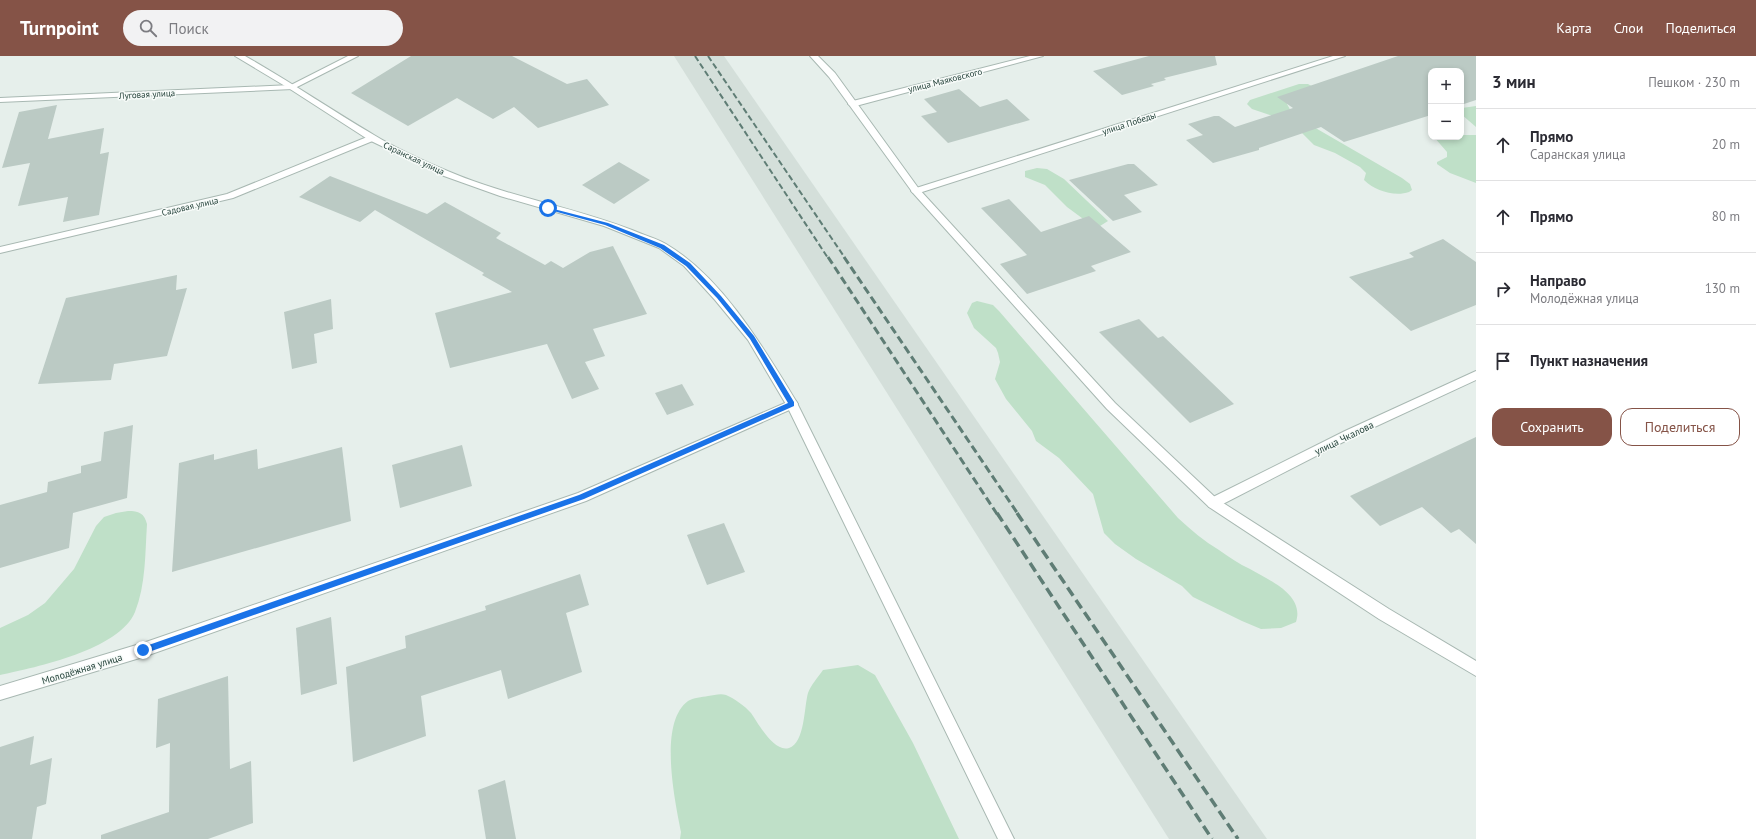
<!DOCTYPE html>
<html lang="ru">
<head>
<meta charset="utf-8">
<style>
	body { margin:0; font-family:"PT Sans",sans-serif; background:#f2f2f3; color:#2b2b33 }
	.controls { position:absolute; right:12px; top:12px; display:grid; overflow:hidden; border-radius:8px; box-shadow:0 2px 6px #0003 }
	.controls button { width:36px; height:36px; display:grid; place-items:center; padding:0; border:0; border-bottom:1px solid #e1e1e2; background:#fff; color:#2b2b33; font:20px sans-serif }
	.stop { position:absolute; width:12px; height:12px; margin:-9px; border:3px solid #1a73e8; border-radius:50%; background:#fff }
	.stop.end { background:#1a73e8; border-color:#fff; box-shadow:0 1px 4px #0008 }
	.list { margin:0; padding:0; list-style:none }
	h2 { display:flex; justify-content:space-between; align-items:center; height:52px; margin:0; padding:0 16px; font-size:17px }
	h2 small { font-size:13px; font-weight:400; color:#7c7c81 }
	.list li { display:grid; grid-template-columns:26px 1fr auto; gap:12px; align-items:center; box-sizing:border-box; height:72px; padding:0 16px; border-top:1px solid #e1e1e2 }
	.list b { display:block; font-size:15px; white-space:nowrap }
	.list p { margin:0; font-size:13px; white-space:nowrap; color:#7c7c81 }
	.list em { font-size:13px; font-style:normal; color:#7c7c81 }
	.actions { display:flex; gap:8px; padding:12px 16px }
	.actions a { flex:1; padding:9px 0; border:1px solid #855347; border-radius:12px; text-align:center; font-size:14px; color:#855347 }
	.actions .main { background:#855347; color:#fff }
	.icon { flex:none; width:22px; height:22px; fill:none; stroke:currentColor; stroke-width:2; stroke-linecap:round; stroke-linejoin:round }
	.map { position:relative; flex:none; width:1476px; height:783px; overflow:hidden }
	header { display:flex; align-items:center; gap:24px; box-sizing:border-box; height:56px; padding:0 20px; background:#855347; color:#fff }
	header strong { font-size:19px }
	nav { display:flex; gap:22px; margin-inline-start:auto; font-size:14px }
	.search { width:280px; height:36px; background:#f2f2f3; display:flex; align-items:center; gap:10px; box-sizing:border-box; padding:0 14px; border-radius:22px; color:#7c7c81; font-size:15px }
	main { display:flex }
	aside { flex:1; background:#fff }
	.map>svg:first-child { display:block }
	.built { fill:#d4dfda }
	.green { fill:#bfe0c8 }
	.building { fill:#bbcac4 }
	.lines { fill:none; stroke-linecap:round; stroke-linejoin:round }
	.service-casing { stroke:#a8b8b2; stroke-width:2 }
	.minor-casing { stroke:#a8b8b2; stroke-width:2 }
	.tertiary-casing { stroke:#a8b8b2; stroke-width:2 }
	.service { fill:#fff; fill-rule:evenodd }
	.minor { fill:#fff; fill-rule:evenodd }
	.tertiary { fill:#fff; fill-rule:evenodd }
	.rail-far2 { stroke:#5f7d75; stroke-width:2; stroke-dasharray:6 3; stroke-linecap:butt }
	.rail-far1 { stroke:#5f7d75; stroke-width:3; stroke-dasharray:8 4; stroke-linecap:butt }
	.rail { stroke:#5f7d75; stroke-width:3.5; stroke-dasharray:10 5; stroke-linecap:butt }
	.route { fill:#1a73e8 }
	.labels { text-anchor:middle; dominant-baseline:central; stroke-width:3; stroke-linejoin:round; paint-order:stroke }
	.far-street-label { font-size:9px; fill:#24423a; stroke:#f7fbf9 }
	.street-label { font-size:10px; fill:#24423a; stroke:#f7fbf9 }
</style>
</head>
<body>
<header>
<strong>Turnpoint</strong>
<div class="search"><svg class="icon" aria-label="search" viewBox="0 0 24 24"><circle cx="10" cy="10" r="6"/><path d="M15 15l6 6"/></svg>Поиск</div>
<nav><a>Карта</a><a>Слои</a><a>Поделиться</a></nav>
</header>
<main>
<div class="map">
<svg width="1476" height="783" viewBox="0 0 1476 783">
	<rect width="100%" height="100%" fill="#e6efeb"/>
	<!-- built -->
	<path class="built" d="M 674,0 L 724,0 L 1267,783 L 1169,783 Z"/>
	<!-- green -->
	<g class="green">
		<path d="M 1299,28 L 1308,28 L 1315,32 L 1287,48 L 1293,59 L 1402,122 L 1410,128 L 1412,134 L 1409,136 C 1395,141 1375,135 1364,124 L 1366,117 L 1360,111 L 1335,97 L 1314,89 L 1302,77 L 1279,62 L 1252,53 L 1247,48 L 1250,44 Z"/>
		<path d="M 1476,50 L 1476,71 L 1461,58 L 1462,52 Z"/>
		<path d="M 1461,79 L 1476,79 L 1476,127 L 1450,117 L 1437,108 L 1437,106 L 1447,101 L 1447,96 L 1434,81 L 1461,81 Z"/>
		<path d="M 1037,112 L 1047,113 L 1064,123 L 1108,165 L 1100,170 L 1086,165 L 1067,151 L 1045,129 L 1025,121 L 1025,115 Z"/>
		<path d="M 977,245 L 993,249 L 999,255 L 1178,462 C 1191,474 1204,485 1219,494 C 1229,501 1239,508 1250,513 C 1268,524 1305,538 1296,566 L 1281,572 L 1261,573 L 1242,565 L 1193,541 L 1182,530 L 1136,503 L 1115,488 L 1104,477 L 1093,438 L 1059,402 L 1036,385 L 1032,375 L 1006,343 L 995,323 L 1000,306 L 998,297 L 996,292 L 974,272 L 967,257 L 972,247 Z"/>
		<path d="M 128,455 C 139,455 144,457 147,468 C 145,498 146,528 135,556 C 119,594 37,611 0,619 L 0,572 L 28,559 L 45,547 L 74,513 L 96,470 L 104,461 L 116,457 Z"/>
		<path d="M 858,609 L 875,619 L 913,687 L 959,783 L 680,783 L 681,776 C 675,745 658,667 688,645 C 693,642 702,641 708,640 C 714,639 721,637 726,639 C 734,642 746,651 751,657 C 758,667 774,697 789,692 C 805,687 804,651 808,637 C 811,629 818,621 823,614 Z"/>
	</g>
	<!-- building -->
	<g class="building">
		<path d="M 411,0 L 512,0 L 567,28 L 587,23 L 609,49 L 538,72 L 514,51 L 493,63 L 457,42 L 408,70 L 351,37 Z"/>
		<path d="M 1149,0 L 1215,0 L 1217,9 L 1164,22 L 1166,24 L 1151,28 L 1154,30 L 1122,39 L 1093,15 Z"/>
		<path d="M 1398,0 L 1476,0 L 1476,44 L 1461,49 L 1461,15 L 1431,15 L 1431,59 L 1344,86 L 1321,71 L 1259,92 L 1259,94 L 1213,107 L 1186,84 L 1203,79 L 1188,68 L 1214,60 L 1219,60 L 1235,71 L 1293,52 L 1277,41 Z"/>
		<path d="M 959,33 L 980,51 L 1007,43 L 1030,64 L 948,87 L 921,60 L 937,56 L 924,43 Z"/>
		<path d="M 57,49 L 48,83 L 104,72 L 100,98 L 109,96 L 99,159 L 63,166 L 68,141 L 18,150 L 30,107 L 2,112 L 19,56 Z"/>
		<path d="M 619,106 L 650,124 L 614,148 L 582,129 Z"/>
		<path d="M 1128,108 L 1134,108 L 1158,129 L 1124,139 L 1142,156 L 1113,165 L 1069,124 Z"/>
		<path d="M 330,120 L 427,158 L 445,146 L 501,177 L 496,182 L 545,209 L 551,205 L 563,212 L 590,196 L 613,190 L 647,258 L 593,273 L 605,300 L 585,306 L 599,333 L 572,343 L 547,288 L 450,312 L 435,257 L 512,236 L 482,219 L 484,217 L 375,154 L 360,166 L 299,141 Z"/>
		<path d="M 1009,143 L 1041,176 L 1089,160 L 1131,196 L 1091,210 L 1096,215 L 1027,238 L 1000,208 L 1027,199 L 981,152 Z"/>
		<path d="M 1443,183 L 1476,206 L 1476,249 L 1411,275 L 1349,221 L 1414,201 L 1409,197 Z"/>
		<path d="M 177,219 L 176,234 L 187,232 L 167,300 L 114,308 L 111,324 L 38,328 L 66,242 Z"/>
		<path d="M 331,243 L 333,273 L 314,278 L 317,307 L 292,313 L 284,256 Z"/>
		<path d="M 1139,263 L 1158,282 L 1163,280 L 1234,348 L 1190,367 L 1099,276 Z"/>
		<path d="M 682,328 L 694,349 L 667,359 L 655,337 Z"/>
		<path d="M 133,369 L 127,442 L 73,457 L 69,492 L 0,512 L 0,449 L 47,436 L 48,426 L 81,417 L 81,410 L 101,405 L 104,376 Z"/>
		<path d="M 1476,381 L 1476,488 L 1459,473 L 1451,477 L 1422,451 L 1380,470 L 1350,440 Z"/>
		<path d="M 462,389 L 472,430 L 400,452 L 392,409 Z"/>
		<path d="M 342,391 L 351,465 L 172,516 L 179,407 L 214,398 L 214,404 L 257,393 L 258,413 Z"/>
		<path d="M 724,467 L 745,516 L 707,529 L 687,479 Z"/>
		<path d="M 580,518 L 589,549 L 566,557 L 582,616 L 508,643 L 501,614 L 421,640 L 426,680 L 353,706 L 346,611 L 406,592 L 405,580 L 486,554 L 485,550 Z"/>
		<path d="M 331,561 L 337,628 L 301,639 L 296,572 Z"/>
		<path d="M 228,620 L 230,713 L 251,705 L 253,767 L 208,783 L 101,783 L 101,779 L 169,756 L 170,687 L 156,692 L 158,643 Z"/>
		<path d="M 34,680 L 30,709 L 52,702 L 46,748 L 37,751 L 32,783 L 0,783 L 0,691 Z"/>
		<path d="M 505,724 L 516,783 L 486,783 L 478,734 Z"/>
	</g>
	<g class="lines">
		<defs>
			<path id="service" d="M 810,0 L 818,0 L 835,17 L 919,133 L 1115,347 L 1217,443 L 1389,553 L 1476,605 L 1476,620 L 1379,563 L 1209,451 L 1107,353 L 913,137 L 829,21 Z"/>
			<g id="minor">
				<path d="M 348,0 L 358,0 L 293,33 L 0,46 L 0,42 L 291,29 Z"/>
				<path d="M 1030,0 L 1043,0 L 852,51 L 848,48 L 849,46 Z"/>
				<path d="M 1333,0 L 1345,0 L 919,137 L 913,137 L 911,135 L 913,133 Z"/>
				<path d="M 372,79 L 376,82 L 375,84 L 233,142 L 0,197 L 0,191 L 227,138 Z"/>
				<path d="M 1476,315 L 1476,324 L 1353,381 L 1217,451 L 1213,452 L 1209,451 L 1207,447 L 1209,443 L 1345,375 Z"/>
				<path d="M 792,344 L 796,345 L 798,348 L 796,351 L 586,445 L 143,601 L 0,644 L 0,630 L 143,587 L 578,437 Z"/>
			</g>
			<path id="tertiary" d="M 235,0 L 245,0 C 289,25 330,53 374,79 C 397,93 424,105 450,116 C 509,141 573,151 632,174 C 643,179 656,182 666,188 C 722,221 763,291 796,345 L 1014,783 L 998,783 L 787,350 L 748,284 L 715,244 L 684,210 L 659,192 L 604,170 L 500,140 L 444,120 L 369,84 L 290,33 Z"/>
		</defs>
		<!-- service casing -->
		<use href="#service" class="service-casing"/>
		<!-- minor casing -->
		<use href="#minor" class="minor-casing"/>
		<!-- tertiary casing -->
		<use href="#tertiary" class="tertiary-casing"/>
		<!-- service -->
		<use href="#service" class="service"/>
		<!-- minor -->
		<use href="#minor" class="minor"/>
		<!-- tertiary -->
		<use href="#tertiary" class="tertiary"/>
		<!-- rail-far2 -->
		<g class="rail-far2">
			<path d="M 695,0 L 828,202"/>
			<path d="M 708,0 L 845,202"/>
		</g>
		<!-- rail-far1 -->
		<g class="rail-far1">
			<path d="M 828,201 L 997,458"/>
			<path d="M 844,201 L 1018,458"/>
		</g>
		<!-- rail -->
		<g class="rail">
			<path d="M 997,457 L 1212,783"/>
			<path d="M 1017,457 L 1238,783"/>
		</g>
	</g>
	<!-- route -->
	<path class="route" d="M 546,151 L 608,167 L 664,189 L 690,207 L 721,240 L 754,280 L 794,346 L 794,350 L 584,443 L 143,598 L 141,597 L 140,594 L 143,591 L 579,439 L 788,347 L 750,283 L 717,242 L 686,210 L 660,192 L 605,169 L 546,153 Z"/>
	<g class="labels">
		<!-- far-street labels -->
		<g class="far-street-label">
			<text transform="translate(945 24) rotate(-14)">улица Маяковского</text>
			<text transform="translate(147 38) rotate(-3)">Луговая улица</text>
			<text transform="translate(1129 67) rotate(-18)">улица Победы</text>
			<text transform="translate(414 102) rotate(25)">Саранская улица</text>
			<text transform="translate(190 150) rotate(-13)">Садовая улица</text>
		</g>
		<!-- street labels -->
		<g class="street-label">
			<text transform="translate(1344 382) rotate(-26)">улица Чкалова</text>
			<text transform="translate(82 613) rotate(-17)">Молодёжная улица</text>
		</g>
	</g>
</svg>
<div class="controls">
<button>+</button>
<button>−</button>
</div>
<div class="stop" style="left:548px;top:152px"></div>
<div class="stop end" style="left:143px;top:594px"></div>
</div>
<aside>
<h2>3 мин<small>Пешком · 230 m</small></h2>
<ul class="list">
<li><svg class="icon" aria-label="ahead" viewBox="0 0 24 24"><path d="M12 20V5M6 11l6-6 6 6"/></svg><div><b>Прямо</b><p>Саранская улица</p></div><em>20 m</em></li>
<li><svg class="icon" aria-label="ahead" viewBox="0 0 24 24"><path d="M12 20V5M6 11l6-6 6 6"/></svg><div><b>Прямо</b></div><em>80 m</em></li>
<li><svg class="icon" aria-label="right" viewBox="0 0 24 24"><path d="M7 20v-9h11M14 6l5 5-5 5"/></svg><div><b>Направо</b><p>Молодёжная улица</p></div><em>130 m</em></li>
<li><svg class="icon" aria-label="arrive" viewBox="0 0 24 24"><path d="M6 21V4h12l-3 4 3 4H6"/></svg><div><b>Пункт назначения</b></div></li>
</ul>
<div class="actions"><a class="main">Сохранить</a><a>Поделиться</a></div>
</aside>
</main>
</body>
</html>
